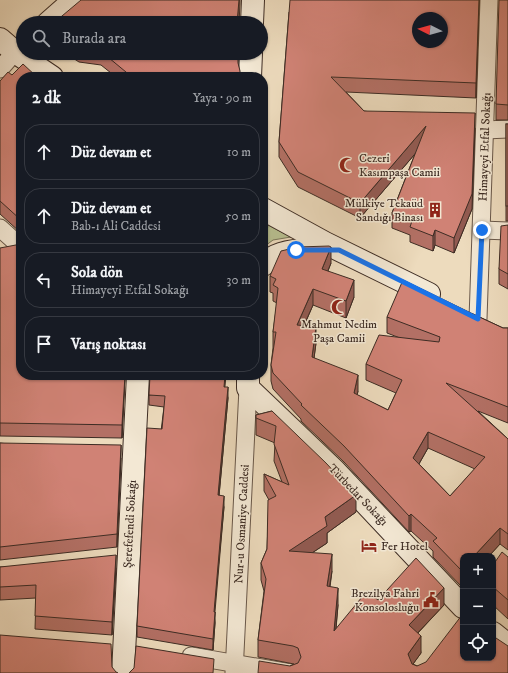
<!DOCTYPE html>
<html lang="tr">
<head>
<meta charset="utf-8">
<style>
	body { margin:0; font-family:"IM FELL DW Pica",serif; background:#20242c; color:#f1f3f6 }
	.controls { position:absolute; right:12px; bottom:12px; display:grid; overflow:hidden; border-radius:8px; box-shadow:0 1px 3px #0004 }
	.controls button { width:36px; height:36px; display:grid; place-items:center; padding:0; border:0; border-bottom:1px solid #363941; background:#171b24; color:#f1f3f6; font:20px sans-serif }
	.compass { position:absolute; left:412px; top:12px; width:36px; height:36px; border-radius:50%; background:#171b24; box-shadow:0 1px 3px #0004; rotate:276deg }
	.stop { position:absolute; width:12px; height:12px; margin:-9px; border:3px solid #1a73e8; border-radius:50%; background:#fff }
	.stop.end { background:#1a73e8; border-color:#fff; box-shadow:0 1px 4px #0008 }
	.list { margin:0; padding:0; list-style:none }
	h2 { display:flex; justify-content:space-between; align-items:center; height:52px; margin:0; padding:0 16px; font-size:17px }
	h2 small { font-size:13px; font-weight:400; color:#9ea1a6 }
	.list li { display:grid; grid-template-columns:26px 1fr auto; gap:12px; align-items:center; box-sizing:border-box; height:56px; margin:0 8px 8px; padding:0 8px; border:1px solid #363941; border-radius:16px }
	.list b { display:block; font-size:15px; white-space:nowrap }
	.list p { margin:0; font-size:13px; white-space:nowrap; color:#9ea1a6 }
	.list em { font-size:13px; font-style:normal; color:#9ea1a6 }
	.icon { flex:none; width:22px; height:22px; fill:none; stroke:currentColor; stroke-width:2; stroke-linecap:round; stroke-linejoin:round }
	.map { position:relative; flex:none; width:508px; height:673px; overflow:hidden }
	.search { position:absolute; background:#171b24; box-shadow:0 1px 3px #0004; left:16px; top:16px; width:252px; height:44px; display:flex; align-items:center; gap:10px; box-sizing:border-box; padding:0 14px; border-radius:22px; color:#9ea1a6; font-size:15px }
	.panel { position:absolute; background:#171b24; box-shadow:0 1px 3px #0004; left:16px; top:72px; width:252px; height:308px; border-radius:16px }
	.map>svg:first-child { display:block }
	.green { fill:#b8c091; stroke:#7a765a }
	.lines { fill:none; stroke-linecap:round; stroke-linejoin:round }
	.street-casing { stroke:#69584a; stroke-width:19 }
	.secondary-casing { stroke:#3d2c24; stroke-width:24 }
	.street { stroke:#f3e8d4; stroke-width:17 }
	.secondary { stroke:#f3e8d4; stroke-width:22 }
	.wall { fill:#b37065; stroke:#3d2c24; fill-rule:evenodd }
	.shaded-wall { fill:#925b52; stroke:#3d2c24 }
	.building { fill:#d08275; stroke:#3d2c24; fill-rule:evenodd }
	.route { stroke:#1a73e8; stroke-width:5 }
	.labels { text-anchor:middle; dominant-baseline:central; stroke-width:3; stroke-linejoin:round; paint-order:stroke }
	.street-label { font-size:12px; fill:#3d2c24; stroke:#f3e8d4 }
	.poi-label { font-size:12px; fill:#3d2c24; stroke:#f3e8d4; text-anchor:start }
</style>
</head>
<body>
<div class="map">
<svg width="508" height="673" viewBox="0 0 508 673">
	<rect width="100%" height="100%" fill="#eddbbd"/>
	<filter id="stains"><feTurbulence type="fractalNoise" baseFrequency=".005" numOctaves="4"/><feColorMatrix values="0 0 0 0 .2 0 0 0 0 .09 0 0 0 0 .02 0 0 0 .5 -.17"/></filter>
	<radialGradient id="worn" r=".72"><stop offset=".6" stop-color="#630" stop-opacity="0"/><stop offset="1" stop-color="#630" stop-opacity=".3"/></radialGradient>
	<!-- green -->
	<path class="green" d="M 268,225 L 291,237 L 273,240 L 265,246 Z"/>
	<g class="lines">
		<defs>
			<g id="street">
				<path d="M 0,69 L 15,52"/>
				<path d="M 485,130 L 508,129"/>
				<path d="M 0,228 L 21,247"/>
				<path d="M 482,230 L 508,231"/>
				<path d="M 478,319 L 489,0"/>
				<path d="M 191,656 L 291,673"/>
				<path d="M 234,673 L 248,388"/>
			</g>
			<g id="secondary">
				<path d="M 48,23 L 74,0"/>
				<path d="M 252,23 L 253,0"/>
				<path d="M 0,39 L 15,52 L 52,77"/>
				<path d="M 250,77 L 251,53"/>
				<path d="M 263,209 L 325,243 L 429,294"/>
				<path d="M 263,265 C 274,253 294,250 309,250"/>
				<path d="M 248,375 L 248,388 L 335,471 L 463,607"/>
				<path d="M 493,633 L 508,645"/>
				<path d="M 123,673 L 138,375"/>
			</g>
		</defs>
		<!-- street casing -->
		<use href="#street" class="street-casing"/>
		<!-- secondary casing -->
		<use href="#secondary" class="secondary-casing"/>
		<!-- street -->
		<use href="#street" class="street"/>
		<!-- secondary -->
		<use href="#secondary" class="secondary"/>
	</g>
	<!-- wall -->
	<g class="wall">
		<path d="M 479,0 L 476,98 L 346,92 L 364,111 L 475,128 L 472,209 L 454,253 L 435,245 L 433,251 L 410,242 L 410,235 L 392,228 L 392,213 L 415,154 L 360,218 L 298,187 L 279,157 L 279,142 L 289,12 Z"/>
		<path d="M 508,0 L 508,120 L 496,120 L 496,104 Z"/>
		<path d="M 65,53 L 238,53 L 238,64 L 240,77 L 116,77 L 101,65 L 79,62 Z"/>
		<path d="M 12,75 L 37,77 L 21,77 L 21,233 L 0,214 L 0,81 Z"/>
		<rect x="506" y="124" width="2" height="97"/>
		<path d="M 508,225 L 508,289 L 499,284 L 499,269 Z"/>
		<path d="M 0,248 L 21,375 L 125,375 L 122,438 L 0,436 Z"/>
		<path d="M 331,263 L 328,271 L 354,297 L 346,318 L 313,305 L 304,326 L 316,343 L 314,358 L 358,391 L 357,395 L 388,410 L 396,393 L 366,380 L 366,364 L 400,338 L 387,333 L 387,317 L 473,314 L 503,328 L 508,328 L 508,423 L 478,411 L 508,439 L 508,550 L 500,544 L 489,556 L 463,556 L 463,584 L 461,586 L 433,557 L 433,551 L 411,531 L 409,532 L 344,462 L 301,421 L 301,419 L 273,389 L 271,381 L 271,365 L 273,348 L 273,332 L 277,303 L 273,301 L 273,293 L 270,292 L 270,276 ZM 428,448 L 475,469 L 450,496 L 419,464 Z"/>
		<path d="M 225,387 L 228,398 L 219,496 L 224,507 L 214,612 L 215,623 L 213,650 L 137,637 L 137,626 L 164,407 L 149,405 L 149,395 Z"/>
		<path d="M 272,411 L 356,512 L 327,533 L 327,543 L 312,553 L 332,571 L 330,587 L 338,605 L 336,629 L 378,600 L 444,605 L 418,633 L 421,653 L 413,664 L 417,666 L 508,673 L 290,666 L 294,664 L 258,657 L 258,640 L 264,591 L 261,580 L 261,563 L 267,549 L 269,500 L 264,491 L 264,474 L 282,482 L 274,461 L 275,443 L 256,435 L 256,415 Z"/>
		<path d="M 0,443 L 121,458 L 117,547 L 0,560 Z"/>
		<path d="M 508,557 L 508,619 L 493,605 L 493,565 Z"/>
		<path d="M 0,567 L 116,568 L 112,635 L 35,629 L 36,598 L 0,600 Z"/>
	</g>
	<!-- shaded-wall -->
	<g class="shaded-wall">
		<path d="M 239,0 L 240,0 L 240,4 L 239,23 L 237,23 Z"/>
		<path d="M 479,0 L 476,98 L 476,83 Z"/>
		<path d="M 475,113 L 472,209 L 454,253 L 454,238 Z"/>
		<path d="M 426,126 L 426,141 L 360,218 L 360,203 Z"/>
		<path d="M 435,230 L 435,245 L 433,251 L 433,236 Z"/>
		<path d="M 331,247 L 331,263 L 322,285 L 322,269 Z"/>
		<path d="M 354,280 L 354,297 L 346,318 L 346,301 Z"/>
		<path d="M 313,289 L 313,305 L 297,341 L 297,325 Z"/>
		<path d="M 316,327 L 316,343 L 312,373 L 312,357 Z"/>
		<path d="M 125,375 L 122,438 L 122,425 Z"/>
		<path d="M 225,375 L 226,375 L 224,397 L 224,387 Z"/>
		<path d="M 358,375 L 358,391 L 354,409 L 354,393 Z"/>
		<path d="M 228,387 L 228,398 L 218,506 L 218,495 Z"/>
		<path d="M 428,432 L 428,448 L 413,474 L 413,458 Z"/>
		<path d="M 121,445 L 121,458 L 117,547 L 117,534 Z"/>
		<path d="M 356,495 L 356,512 L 327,533 L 327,543 L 289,568 L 289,551 L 325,517 Z"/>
		<path d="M 224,496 L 224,507 L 214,623 L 214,612 Z"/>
		<path d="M 411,514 L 411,531 L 409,532 L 409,516 Z"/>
		<path d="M 500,528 L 500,544 L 489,556 L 474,556 Z"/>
		<path d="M 332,554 L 332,571 L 327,603 L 327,586 Z"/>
		<path d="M 116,555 L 116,568 L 112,635 L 112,622 Z"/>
		<path d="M 463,568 L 463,584 L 461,586 L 461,570 Z"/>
		<path d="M 338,588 L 338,605 L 334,648 L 334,631 Z"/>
		<path d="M 444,588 L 444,605 L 409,642 L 409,625 Z"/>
		<path d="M 215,612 L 215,623 L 213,650 L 213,639 Z"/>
		<path d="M 421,636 L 421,653 L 408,671 L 408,654 Z"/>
	</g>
	<!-- building -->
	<g class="building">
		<path d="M 81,0 L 239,0 L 237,23 L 56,23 L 56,21 Z"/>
		<path d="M 290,0 L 479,0 L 476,83 L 331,77 L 364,111 L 475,113 L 472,194 L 454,238 L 435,230 L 433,236 L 410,227 L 412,221 L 392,213 L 426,126 L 360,203 L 298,172 L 279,142 ZM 418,18 L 442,18 L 442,42 L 418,42 Z"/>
		<path d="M 499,0 L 508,0 L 508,105 L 496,104 Z"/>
		<path d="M 103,53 L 238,53 L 238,63 L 240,71 L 240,77 L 132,77 Z"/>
		<path d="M 23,64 L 37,77 L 39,74 L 43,77 L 21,77 L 21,220 L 0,201 L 0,81 L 8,72 L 12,75 Z"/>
		<rect x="506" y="124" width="2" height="82"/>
		<path d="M 508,225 L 508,274 L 499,269 L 501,226 Z"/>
		<path d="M 21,244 L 21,375 L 125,375 L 122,425 L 0,423 L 0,248 Z"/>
		<path d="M 329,246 L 331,247 L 322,269 L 354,280 L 346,301 L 313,289 L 297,325 L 316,327 L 312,357 L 358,375 L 354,393 L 388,410 L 402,380 L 366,364 L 379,335 L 439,342 L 440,337 L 387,317 L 403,280 L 473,314 L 503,328 L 508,328 L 508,407 L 446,383 L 508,439 L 508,534 L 500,528 L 474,556 L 463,556 L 463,568 L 461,570 L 433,541 L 437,538 L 411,514 L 409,516 L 344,446 L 301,405 L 302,404 L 273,373 L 271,365 L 276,332 L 273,332 L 278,288 L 273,285 L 276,279 L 270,276 L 281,251 L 298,247 ZM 428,432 L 485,457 L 450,496 L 413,458 Z"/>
		<path d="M 150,375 L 225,375 L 224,387 L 228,387 L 218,495 L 224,496 L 214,612 L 215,612 L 213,639 L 137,626 L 147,428 L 162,429 L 165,396 L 149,395 Z"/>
		<path d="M 272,411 L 326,463 L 356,495 L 325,517 L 327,526 L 289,551 L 332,554 L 327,586 L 338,588 L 334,631 L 367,591 L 378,600 L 416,558 L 444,588 L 409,625 L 421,636 L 408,654 L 412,664 L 417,666 L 426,662 L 462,615 L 463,616 L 463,658 L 493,658 L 493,636 L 508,646 L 508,673 L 258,673 L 259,661 L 290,666 L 298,663 L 301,657 L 298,648 L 293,646 L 258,640 L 266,579 L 261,563 L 267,549 L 268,500 L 276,496 L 264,474 L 289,485 L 274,444 L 276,426 L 256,418 L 256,415 Z"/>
		<path d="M 0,443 L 121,445 L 117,534 L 0,547 Z"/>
		<path d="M 502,552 L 508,557 L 508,600 L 493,587 L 493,565 Z"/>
		<path d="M 116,555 L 112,622 L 35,616 L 36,585 L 0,587 L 0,567 Z"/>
		<path d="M 0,635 L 111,644 L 112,667 L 116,672 L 118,673 L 0,673 Z"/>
		<path d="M 136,646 L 214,659 L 213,673 L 129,673 L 134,668 Z"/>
	</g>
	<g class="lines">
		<!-- route -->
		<path class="route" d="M 296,250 L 339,250 L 478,319 L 482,230"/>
	</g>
	<!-- icons -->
	<defs>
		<symbol id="mosque-bare" viewBox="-9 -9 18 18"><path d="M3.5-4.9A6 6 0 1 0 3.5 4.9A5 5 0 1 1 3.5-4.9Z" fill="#8f2418" stroke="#f3e8d4" stroke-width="2.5" paint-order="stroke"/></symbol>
		<symbol id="building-bare" viewBox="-9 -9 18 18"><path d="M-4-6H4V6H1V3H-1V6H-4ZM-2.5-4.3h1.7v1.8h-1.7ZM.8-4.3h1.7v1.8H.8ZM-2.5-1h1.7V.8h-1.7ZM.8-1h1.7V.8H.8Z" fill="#8f2418" stroke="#f3e8d4" stroke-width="2.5" paint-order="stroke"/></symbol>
		<symbol id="hotel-bare" viewBox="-9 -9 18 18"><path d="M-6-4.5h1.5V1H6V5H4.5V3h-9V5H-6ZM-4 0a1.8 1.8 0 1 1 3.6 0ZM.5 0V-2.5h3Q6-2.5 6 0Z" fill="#8f2418" stroke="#f3e8d4" stroke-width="2.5" paint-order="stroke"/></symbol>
		<symbol id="civic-bare" viewBox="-9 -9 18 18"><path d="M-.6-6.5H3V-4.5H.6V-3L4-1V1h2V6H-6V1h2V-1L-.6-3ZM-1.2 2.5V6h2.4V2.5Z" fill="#8f2418" stroke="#f3e8d4" stroke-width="2.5" paint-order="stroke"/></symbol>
	</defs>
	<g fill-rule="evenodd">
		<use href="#mosque-bare" x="336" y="154" width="22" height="22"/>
		<use href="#building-bare" x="424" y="199" width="22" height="22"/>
		<use href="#mosque-bare" x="328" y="296" width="22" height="22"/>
		<use href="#hotel-bare" x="358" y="535" width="22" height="22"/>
		<use href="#civic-bare" x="420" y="589" width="22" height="22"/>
	</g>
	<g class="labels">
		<!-- street labels -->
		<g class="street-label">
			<text transform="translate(485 147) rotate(-88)">Himayeyi Etfal Sokağı</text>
			<text transform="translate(358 495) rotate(46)">Türbedar Sokağı</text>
			<text transform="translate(130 524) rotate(-87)">Şerefefendi Sokağı</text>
			<text transform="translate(242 524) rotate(-87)">Nur-u Osmaniye Caddesi</text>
		</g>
		<!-- poi labels -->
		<g class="poi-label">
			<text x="359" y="158">Cezeri<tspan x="359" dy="14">Kasımpaşa Camii</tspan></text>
			<text x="423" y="203" text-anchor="end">Mülkiye Tekaüd<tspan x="423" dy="14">Sandığı Binası</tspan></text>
			<text x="339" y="324" text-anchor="middle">Mahmut Nedim<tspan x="339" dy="14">Paşa Camii</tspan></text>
			<text x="381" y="546">Fer Hotel</text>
			<text x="419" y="593" text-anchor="end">Brezilya Fahri<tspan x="419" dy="14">Konsolosluğu</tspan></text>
		</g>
	</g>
	<rect width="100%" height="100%" filter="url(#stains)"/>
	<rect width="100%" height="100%" fill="url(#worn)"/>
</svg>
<div class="controls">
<button>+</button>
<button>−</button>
<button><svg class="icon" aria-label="locate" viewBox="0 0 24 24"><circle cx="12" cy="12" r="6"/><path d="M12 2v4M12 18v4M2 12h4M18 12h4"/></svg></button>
</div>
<svg class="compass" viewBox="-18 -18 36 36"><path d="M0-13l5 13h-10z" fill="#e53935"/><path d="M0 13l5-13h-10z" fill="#9ea1a6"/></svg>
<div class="stop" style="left:296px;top:250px"></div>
<div class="stop end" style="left:482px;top:230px"></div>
<div class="search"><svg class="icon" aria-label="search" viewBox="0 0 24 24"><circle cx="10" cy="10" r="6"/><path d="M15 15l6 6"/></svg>Burada ara</div>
<section class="panel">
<h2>2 dk<small>Yaya · 90 m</small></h2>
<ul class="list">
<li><svg class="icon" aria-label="ahead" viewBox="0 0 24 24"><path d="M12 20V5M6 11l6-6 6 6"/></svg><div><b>Düz devam et</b></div><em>10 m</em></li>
<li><svg class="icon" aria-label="ahead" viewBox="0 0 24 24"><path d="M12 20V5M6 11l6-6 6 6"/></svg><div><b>Düz devam et</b><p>Bab-ı Ali Caddesi</p></div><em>50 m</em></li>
<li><svg class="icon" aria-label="left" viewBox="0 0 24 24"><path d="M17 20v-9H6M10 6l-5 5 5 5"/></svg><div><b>Sola dön</b><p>Himayeyi Etfal Sokağı</p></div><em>30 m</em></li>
<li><svg class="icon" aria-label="arrive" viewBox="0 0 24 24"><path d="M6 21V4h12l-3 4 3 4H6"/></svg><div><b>Varış noktası</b></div></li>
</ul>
</section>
</div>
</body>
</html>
